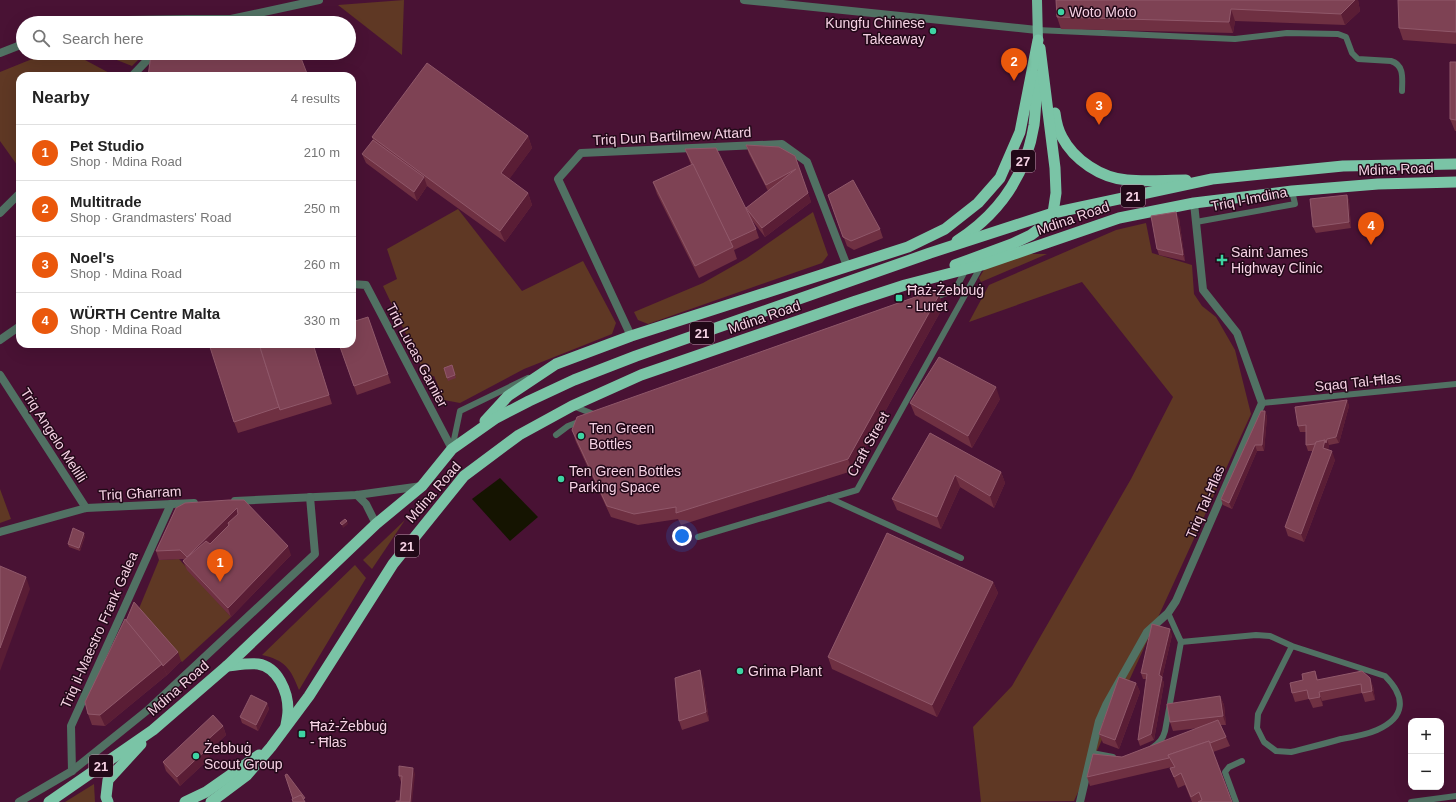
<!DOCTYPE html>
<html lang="en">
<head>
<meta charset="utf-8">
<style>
	body { margin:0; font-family:Helvetica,sans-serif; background:#f2f2f2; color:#222 }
	.controls { position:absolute; right:12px; bottom:12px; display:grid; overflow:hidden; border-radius:8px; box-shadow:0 4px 16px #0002 }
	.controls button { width:36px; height:36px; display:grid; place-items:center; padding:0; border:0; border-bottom:1px solid #e0e0e0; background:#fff; color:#222; font:20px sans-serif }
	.you { position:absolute; left:682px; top:536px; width:14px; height:14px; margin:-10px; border:3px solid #fff; border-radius:50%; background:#1a73e8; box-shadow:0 0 0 6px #1a73e833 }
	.badge { display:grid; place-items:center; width:26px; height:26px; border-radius:50%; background:#ea580c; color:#fff; font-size:13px; font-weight:700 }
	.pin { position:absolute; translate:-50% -33px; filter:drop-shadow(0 1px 2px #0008) }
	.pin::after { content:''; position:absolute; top:21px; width:14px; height:12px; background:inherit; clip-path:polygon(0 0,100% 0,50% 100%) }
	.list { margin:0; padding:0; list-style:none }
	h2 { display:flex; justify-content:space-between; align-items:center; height:52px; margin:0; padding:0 16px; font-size:17px }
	h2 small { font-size:13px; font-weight:400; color:#767676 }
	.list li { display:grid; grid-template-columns:26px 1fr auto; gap:12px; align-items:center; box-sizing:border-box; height:56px; padding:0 16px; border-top:1px solid #e0e0e0 }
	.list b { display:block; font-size:15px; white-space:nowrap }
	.list p { margin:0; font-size:13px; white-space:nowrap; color:#767676 }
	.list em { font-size:13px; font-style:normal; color:#767676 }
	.icon { flex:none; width:22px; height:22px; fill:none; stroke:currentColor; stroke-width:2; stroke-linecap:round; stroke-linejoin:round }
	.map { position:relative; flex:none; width:1456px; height:802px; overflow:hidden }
	.search { position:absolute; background:#fff; box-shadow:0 4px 16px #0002; left:16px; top:16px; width:340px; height:44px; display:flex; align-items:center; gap:10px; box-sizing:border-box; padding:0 14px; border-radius:22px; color:#767676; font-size:15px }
	.panel { position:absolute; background:#fff; box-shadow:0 4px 16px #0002; left:16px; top:72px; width:340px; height:276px; border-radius:12px }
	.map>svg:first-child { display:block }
	.green { fill:#5f3824 }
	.water { fill:#151401 }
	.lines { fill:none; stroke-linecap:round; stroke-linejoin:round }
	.service { stroke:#517163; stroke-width:6 }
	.minor { stroke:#517163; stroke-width:8 }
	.primary { stroke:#73b69b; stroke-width:10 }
	.trunk { stroke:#7ac4a6; stroke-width:11 }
	.wall { fill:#6f3042 }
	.shaded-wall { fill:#5a1d35 }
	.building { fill:#7e4254; stroke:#90586a }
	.poi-dot { fill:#3ed4a3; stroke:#220918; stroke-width:1.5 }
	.labels { text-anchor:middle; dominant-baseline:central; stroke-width:3; stroke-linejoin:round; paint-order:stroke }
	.shield { fill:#220918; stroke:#b696a7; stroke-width:1 }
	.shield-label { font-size:13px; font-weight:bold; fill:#f6d2e4 }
	.poi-label { font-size:14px; fill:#f6d2e4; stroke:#220918; text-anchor:start }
	.street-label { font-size:14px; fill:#f6d2e4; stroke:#220918 }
</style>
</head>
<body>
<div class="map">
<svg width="1456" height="802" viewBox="0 0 1456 802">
	<rect width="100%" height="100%" fill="#491234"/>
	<!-- green -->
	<g class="green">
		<path d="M 404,0 L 402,55 L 338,5 Z"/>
		<path d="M 47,53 L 72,53 L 115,76 L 20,76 L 20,169 L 0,141 L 0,72 Z"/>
		<path d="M 99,53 L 145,53 L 132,66 Z"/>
		<path d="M 458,209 L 522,291 L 583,261 L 616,323 L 612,334 L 524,369 L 460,403 L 444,400 L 434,376 L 427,378 L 383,286 L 397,279 L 387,249 Z"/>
		<path d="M 813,212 L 828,255 L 822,263 L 648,324 L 638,320 L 634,312 L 703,283 L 747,258 Z"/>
		<path d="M 1146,223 L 1152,253 L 1192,265 L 1194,294 L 1202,306 L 1216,317 L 1235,350 L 1251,414 L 1074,801 L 981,802 L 973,727 L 1012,686 L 1131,479 L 1173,397 L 1082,282 L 969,322 L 989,285 L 1116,230 Z"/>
		<path d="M 1022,254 L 1047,254 L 981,282 L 979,278 L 987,265 Z"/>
		<path d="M 0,489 L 11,519 L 0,523 Z"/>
		<path d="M 405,520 L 372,569 L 363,560 Z"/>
		<path d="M 179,559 L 231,617 L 182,662 L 138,611 L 159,560 Z"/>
		<path d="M 355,565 L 366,578 L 299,690 C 291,669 285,660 262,655 Z"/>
		<path d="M 94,784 L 95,802 L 65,802 Z"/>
	</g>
	<!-- water -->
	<path class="water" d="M 500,478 L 538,517 L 510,541 L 472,499 Z"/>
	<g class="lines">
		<!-- service -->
		<g class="service">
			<path d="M 1037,30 L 1235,39 L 1287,33 L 1338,34 L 1346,37 L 1352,53 L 1358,59 L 1391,61 C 1405,65 1402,80 1402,91"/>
			<path d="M 1196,222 L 1295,204 L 1292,191"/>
			<path d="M 933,298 L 955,290 L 966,269"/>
			<path d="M 1262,403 L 1456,384"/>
			<path d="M 573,406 L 596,415"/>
			<path d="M 556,435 L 568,426 L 581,421"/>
			<path d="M 452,449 L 460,411 L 528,378"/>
			<path d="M 829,498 L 961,558"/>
			<path d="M 698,537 L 857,490 L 981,266"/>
			<path d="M 1168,613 L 1181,642 L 1256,635 L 1270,636 L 1292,646 L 1385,676 C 1406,697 1406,717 1377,730 C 1366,735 1353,737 1341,739 C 1324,744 1307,748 1291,752 L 1276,751 L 1264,742 L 1257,728 L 1258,714 L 1292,646"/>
			<path d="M 1152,748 C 1159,743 1163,739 1165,731 L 1181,642"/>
			<path d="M 1092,753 L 1113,757"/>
			<path d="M 1236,802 L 1225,772 L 1229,767 L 1242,761"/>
			<path d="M 1411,802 L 1456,796"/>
		</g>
		<!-- minor -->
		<g class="minor">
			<path d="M 744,0 L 1037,30"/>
			<path d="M 86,23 L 127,20 L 187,19"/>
			<path d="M 183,23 L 187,19 L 231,19 L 319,0"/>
			<path d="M 0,53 L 23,44"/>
			<path d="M 132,76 L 154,53"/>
			<path d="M 0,213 L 20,193"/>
			<path d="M 352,284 L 366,285 L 452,449"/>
			<path d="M 631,336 L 558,179 L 581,153 L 782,144 L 807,162 L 847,266"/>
			<path d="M 0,340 L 20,326"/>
			<path d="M 0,375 L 86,508"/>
			<path d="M 357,495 L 366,504 L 376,524"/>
			<path d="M 235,501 L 357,495 L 422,486"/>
			<path d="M 0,532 L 86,508 L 194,503"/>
			<path d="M 72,771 L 71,726 L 171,504"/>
			<path d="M 19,802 L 72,771 L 149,709 L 315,554 L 310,497"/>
			<path d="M 1080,802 L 1099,721 L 1106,705 L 1147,632 L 1168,613 L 1176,601 L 1262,403 L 1237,333 L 1203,290 L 1194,203"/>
		</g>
		<!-- primary -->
		<path class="primary" d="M 1037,0 L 1038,40"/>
		<!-- trunk -->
		<g class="trunk">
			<path d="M 1055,113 C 1056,121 1058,130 1062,137 C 1074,160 1101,178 1127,180 C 1146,182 1166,180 1186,180"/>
			<path d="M 957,241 C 999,214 1026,175 1034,125 C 1036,109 1036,92 1037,76"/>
			<path d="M 955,265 L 1012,244 L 1031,235 L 1043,226 L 1053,213 L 1056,193 L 1055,168 L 1040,48"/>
			<path d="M 485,421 L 508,396 L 556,364 L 631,336 L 908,247 L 945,229 L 978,203 L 1000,178 L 1020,132 L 1038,40"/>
			<path d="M 227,666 C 237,665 248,663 258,664 C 278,667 288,692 288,710 C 288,715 287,720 286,725"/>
			<path d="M 49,802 L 153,730 L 227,666 L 376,524 L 422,486 L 452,449 L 496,418 L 529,401 L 574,380 L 636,356 L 930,253 L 1053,213 L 1212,179 L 1343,166 L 1456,164"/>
			<path d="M 108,802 L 106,797 L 108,780 L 141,744"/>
			<path d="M 185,802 L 206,792 L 259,755"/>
			<path d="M 211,802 L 247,775 L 271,747 L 309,696 L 393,564 L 464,476 L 519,435 L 572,406 L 641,375 L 853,302 L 905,285 L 982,265 L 1119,218 L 1194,203 L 1292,191 L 1378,184 L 1456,182"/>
		</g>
	</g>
	<!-- wall -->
	<g class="wall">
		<path d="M 1056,0 L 1358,0 L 1360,11 L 1345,25 L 1235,21 L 1233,33 L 1061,29 L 1057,17 Z"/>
		<path d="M 1456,0 L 1456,44 L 1403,40 L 1399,28 Z"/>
		<path d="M 1456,62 L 1456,131 L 1455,131 L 1450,119 Z"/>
		<path d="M 528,136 L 532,148 L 509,179 L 528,193 L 532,205 L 505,242 L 427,186 L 417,201 L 366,163 L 362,154 L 373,140 L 372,137 Z"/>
		<path d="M 746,145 L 795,156 L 811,202 L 765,237 L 751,219 L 756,229 L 759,238 L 734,250 L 737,259 L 699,278 L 657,194 L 653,182 L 691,165 L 685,149 L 748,212 L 746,208 L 768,191 L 749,154 Z"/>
		<path d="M 828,195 L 880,229 L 883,238 L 854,250 L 847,246 Z"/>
		<path d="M 1347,195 L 1349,201 L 1351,228 L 1316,233 L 1313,227 Z"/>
		<path d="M 1179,218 L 1185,261 L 1159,255 L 1157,249 Z"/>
		<path d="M 939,295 L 943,307 L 852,471 L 681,525 L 678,519 L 638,525 L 611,517 L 576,442 L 572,430 Z"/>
		<path d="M 368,317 L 391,383 L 357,395 L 339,344 Z"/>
		<path d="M 313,344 L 332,404 L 238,433 L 234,422 Z"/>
		<path d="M 452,365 L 456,378 L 448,381 L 444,368 Z"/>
		<path d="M 1000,399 L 972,448 L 915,415 L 910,403 Z"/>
		<path d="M 1347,400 L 1349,406 L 1339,443 L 1329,445 L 1328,449 L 1328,450 L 1335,460 L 1304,542 L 1288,536 L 1285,527 L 1313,451 L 1308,451 L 1306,445 L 1306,432 L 1300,432 L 1298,426 Z"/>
		<path d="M 1265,411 L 1267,417 L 1264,451 L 1257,451 L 1232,509 L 1223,505 L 1221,499 Z"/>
		<path d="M 930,433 L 1001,472 L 1005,483 L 994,508 L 960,487 L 941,529 L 897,510 L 892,499 Z"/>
		<path d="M 185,503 L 291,555 L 231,617 L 187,570 L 183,561 L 184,560 L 183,559 L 159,560 L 156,551 Z"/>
		<path d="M 85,536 L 80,551 L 69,547 L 68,544 Z"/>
		<path d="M 993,582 L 998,593 L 937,717 L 832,669 L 828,657 Z"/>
		<path d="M 126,621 L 181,661 L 167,675 L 105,726 L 92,725 L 88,714 Z"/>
		<path d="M 1172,635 L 1162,678 L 1164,683 L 1154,740 L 1140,746 L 1138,740 L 1146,679 L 1143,679 L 1141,673 Z"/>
		<path d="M 1315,671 L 1318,680 L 1362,671 L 1373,686 L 1375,700 L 1365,702 L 1362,693 L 1322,701 L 1323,706 L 1313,708 L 1309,699 L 1295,702 L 1292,693 L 1303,680 Z"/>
		<path d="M 703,679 L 709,721 L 682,730 L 679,721 Z"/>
		<path d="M 1136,683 L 1140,692 L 1119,749 L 1103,743 L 1099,734 Z"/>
		<path d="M 1220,696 L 1224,705 L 1226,725 L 1221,725 L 1226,737 L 1230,746 L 1213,752 L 1232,802 L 1192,802 L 1185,785 L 1178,788 L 1170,768 L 1173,768 L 1172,767 L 1090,786 L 1087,777 L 1122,757 L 1199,728 L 1173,731 L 1170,722 Z"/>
		<path d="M 267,703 L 269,709 L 258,731 L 242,723 L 240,717 Z"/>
		<path d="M 223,726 L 226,735 L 208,752 L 210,758 L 180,786 L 166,771 L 163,762 Z"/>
		<path d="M 415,774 L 400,801 L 401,782 L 399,776 Z"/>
	</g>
	<!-- shaded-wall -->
	<g class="shaded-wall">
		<path d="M 1355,0 L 1358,0 L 1360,11 L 1345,25 L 1341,14 Z"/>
		<path d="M 1231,9 L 1235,21 L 1233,33 L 1229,22 Z"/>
		<path d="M 528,136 L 532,148 L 505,185 L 501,173 Z"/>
		<path d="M 795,156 L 811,202 L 765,237 L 762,228 L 808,193 Z"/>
		<path d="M 424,177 L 427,186 L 417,201 L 414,192 Z"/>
		<path d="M 528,193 L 532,205 L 505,242 L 500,231 Z"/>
		<path d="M 1347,195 L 1349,201 L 1351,228 L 1349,222 Z"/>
		<path d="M 1176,212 L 1179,218 L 1185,261 L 1183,255 Z"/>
		<path d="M 939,295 L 943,307 L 852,471 L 848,459 Z"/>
		<path d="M 996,387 L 1000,399 L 972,448 L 968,436 Z"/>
		<path d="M 1347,400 L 1349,406 L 1339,443 L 1336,437 Z"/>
		<path d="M 1265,411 L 1267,417 L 1264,451 L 1262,445 Z"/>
		<path d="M 1327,439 L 1329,445 L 1327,457 L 1323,448 L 1325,440 Z"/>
		<path d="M 1255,445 L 1257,451 L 1232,509 L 1229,503 Z"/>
		<path d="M 1332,451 L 1335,460 L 1304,542 L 1301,534 Z"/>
		<path d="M 1001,472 L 1005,483 L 994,508 L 990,496 Z"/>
		<path d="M 955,475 L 960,487 L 941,529 L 937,517 Z"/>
		<path d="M 237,508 L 240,517 L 228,523 L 229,527 L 190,566 L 187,557 Z"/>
		<path d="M 347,521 L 348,524 L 343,528 L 342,525 Z"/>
		<path d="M 84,533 L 85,536 L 80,551 L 79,548 Z"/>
		<path d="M 288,546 L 291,555 L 231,617 L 228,608 Z"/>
		<path d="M 26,577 L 30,589 L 0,671 L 0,648 Z"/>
		<path d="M 993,582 L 998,593 L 937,717 L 932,705 Z"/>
		<path d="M 1170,629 L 1172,635 L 1162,678 L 1164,683 L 1154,740 L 1151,734 L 1159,675 Z"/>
		<path d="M 178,652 L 181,661 L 167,675 L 163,666 Z"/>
		<path d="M 162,664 L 167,675 L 105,726 L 100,715 Z"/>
		<path d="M 700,670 L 703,679 L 709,721 L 706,712 Z"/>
		<path d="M 1370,678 L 1373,686 L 1375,700 L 1372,691 Z"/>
		<path d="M 1136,683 L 1140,692 L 1119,749 L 1115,740 Z"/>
		<path d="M 1319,692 L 1322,701 L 1323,706 L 1320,697 Z"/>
		<path d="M 1220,696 L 1224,705 L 1226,725 L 1223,716 Z"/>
		<path d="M 267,703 L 269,709 L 258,731 L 256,725 Z"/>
		<path d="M 223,726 L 226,735 L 208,752 L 210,758 L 180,786 L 177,777 L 203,744 Z"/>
		<path d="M 413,768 L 415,774 L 412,802 L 410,802 Z"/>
	</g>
	<!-- building -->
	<g class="building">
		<path d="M 1056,0 L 1355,0 L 1341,14 L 1231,9 L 1229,22 L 1057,17 Z"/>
		<path d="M 1398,0 L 1456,0 L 1456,32 L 1399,28 Z"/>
		<path d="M 153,53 L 299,53 L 308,76 L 148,76 L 151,55 Z"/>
		<path d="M 1450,62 L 1456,62 L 1456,120 L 1450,119 Z"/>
		<path d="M 427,63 L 528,136 L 501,173 L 528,193 L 500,231 L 372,137 Z"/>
		<path d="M 373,140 L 424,177 L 414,192 L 362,154 Z"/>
		<path d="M 746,145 L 779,147 L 795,156 L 808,193 L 762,228 L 746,208 L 796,169 L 766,185 Z"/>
		<path d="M 716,148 L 756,229 L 730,241 L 685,149 Z"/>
		<path d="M 693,164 L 733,247 L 695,266 L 653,182 Z"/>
		<path d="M 853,180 L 880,229 L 851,241 L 843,237 L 828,195 Z"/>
		<path d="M 1347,195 L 1349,222 L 1313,227 L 1310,199 Z"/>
		<path d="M 1176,212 L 1183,255 L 1157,249 L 1151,216 Z"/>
		<path d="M 935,290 L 939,295 L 848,459 L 676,513 L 676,507 L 634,514 L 607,506 L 572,430 L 577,417 Z"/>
		<path d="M 368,317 L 388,374 L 354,386 L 339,344 L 352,344 L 352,322 Z"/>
		<path d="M 209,344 L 259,344 L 279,407 L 234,422 Z"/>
		<path d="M 259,344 L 313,344 L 329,395 L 280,410 Z"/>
		<path d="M 939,357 L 996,387 L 968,436 L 910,403 Z"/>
		<path d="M 452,365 L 455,375 L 447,378 L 444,368 Z"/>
		<path d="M 1347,400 L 1336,437 L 1327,439 L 1326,443 L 1325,440 L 1316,442 L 1315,444 L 1306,445 L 1306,425 L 1298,426 L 1295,407 Z"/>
		<path d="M 1261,411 L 1265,411 L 1262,445 L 1255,445 L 1229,503 L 1221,499 Z"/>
		<path d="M 930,433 L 1001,472 L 990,496 L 955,475 L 937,517 L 892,499 Z"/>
		<path d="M 1325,440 L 1323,448 L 1332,451 L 1301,534 L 1285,527 L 1316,442 Z"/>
		<path d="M 229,500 L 244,500 L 288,546 L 228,608 L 183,561 L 206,541 L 210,544 L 229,525 L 228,523 L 238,514 L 237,508 L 187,557 L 180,550 L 156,551 L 176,508 L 185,503 Z"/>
		<path d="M 345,519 L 347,521 L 342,525 L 340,523 Z"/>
		<path d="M 73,528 L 84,533 L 79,548 L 68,544 Z"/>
		<path d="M 887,533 L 993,582 L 932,705 L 828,657 Z"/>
		<path d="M 0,566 L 26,577 L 0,648 Z"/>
		<path d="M 134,602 L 178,652 L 163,666 L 162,664 L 126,621 Z"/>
		<path d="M 125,619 L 162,664 L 100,715 L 88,714 L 85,702 Z"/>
		<path d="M 1152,624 L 1170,629 L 1159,675 L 1162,677 L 1151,734 L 1138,740 L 1147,674 L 1141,673 Z"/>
		<path d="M 700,670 L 706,712 L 679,721 L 675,678 Z"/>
		<path d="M 1315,671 L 1317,680 L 1362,671 L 1370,678 L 1372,691 L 1362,693 L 1361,684 L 1319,692 L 1320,697 L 1309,699 L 1307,690 L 1292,693 L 1290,683 L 1303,680 L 1302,674 Z"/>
		<path d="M 1119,677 L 1136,683 L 1115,740 L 1099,734 Z"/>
		<path d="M 251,695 L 267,703 L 256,725 L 240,717 Z"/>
		<path d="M 1220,696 L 1223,716 L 1170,722 L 1167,704 Z"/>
		<path d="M 213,715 L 223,726 L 203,744 L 207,749 L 177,777 L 163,762 Z"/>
		<path d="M 1218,720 L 1226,737 L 1210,743 L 1209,741 L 1168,755 L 1169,758 L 1087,777 L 1093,754 L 1122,757 Z"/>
		<path d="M 1209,741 L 1232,802 L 1198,802 L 1202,800 L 1199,792 L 1191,797 L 1181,773 L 1174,777 L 1170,768 L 1175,767 L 1168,755 Z"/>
		<path d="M 399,766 L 413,768 L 410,802 L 396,802 L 396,801 L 400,801 L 402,776 L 399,776 Z"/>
		<path d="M 287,774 L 305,798 L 303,799 L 301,795 L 293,799 L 285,775 Z"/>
		<path d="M 301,795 L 305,802 L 293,802 L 292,799 Z"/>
	</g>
	<!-- markers -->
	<g class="poi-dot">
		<circle cx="1061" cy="12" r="4"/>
		<circle cx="933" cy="31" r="4"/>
		<path d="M1220 254h4v4h4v4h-4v4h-4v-4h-4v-4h4z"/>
		<rect x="895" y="294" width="8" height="8" rx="2"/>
		<circle cx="581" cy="436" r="4"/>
		<circle cx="561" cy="479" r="4"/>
		<circle cx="740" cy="671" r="4"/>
		<rect x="298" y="730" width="8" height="8" rx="2"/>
		<circle cx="196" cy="756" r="4"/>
	</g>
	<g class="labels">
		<!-- shield labels -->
		<g class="shield">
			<rect x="1011" y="150" width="24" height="22" rx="3"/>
			<rect x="1121" y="185" width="24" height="22" rx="3"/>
			<rect x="690" y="322" width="24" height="22" rx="3"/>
			<rect x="395" y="535" width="24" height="22" rx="3"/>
			<rect x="89" y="755" width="24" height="22" rx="3"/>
		</g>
		<g class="shield-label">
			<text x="1023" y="161">27</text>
			<text x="1133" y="196">21</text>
			<text x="702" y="333">21</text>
			<text x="407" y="546">21</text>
			<text x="101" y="766">21</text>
		</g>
		<!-- poi labels -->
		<g class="poi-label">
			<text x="1069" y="12">Woto Moto</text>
			<text x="925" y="23" text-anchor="end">Kungfu Chinese<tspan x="925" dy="16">Takeaway</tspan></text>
			<text x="1231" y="252">Saint James<tspan x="1231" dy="16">Highway Clinic</tspan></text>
			<text x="907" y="290">Ħaż-Żebbuġ<tspan x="907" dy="16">- Luret</tspan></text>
			<text x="589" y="428">Ten Green<tspan x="589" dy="16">Bottles</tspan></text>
			<text x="569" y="471">Ten Green Bottles<tspan x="569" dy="16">Parking Space</tspan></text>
			<text x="748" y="671">Grima Plant</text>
			<text x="310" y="726">Ħaż-Żebbuġ<tspan x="310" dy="16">- Ħlas</tspan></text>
			<text x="204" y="748">Żebbuġ<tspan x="204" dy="16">Scout Group</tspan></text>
		</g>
		<!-- street labels -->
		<g class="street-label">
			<text transform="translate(672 136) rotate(-3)">Triq Dun Bartilmew Attard</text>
			<text transform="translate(1396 169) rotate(-2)">Mdina Road</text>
			<text transform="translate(1249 199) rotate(-11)">Triq l-Imdina</text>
			<text transform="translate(1073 218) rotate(-19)">Mdina Road</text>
			<text transform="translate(764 317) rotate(-19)">Mdina Road</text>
			<text transform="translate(417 355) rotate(62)">Triq Lucas Garnier</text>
			<text transform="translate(1358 382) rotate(-6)">Sqaq Tal-Ħlas</text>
			<text transform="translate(54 435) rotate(57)">Triq Angelo Melilli</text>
			<text transform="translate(868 444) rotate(-61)">Craft Street</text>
			<text transform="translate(433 492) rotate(-49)">Mdina Road</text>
			<text transform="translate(140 493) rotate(-3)">Triq Għarram</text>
			<text transform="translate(1205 502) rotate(-67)">Triq Tal-Ħlas</text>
			<text transform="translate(99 630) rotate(-66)">Triq il-Maestro Frank Galea</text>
			<text transform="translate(178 688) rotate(-41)">Mdina Road</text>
		</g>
	</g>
</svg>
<div class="controls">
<button>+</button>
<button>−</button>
</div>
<div class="you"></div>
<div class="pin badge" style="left:220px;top:582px">1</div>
<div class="pin badge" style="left:1014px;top:81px">2</div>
<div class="pin badge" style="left:1099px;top:125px">3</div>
<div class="pin badge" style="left:1371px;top:245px">4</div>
<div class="search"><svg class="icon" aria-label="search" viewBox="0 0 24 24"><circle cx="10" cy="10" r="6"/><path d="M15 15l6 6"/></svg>Search here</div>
<section class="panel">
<h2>Nearby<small>4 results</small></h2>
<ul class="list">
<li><span class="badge">1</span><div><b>Pet Studio</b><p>Shop · Mdina Road</p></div><em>210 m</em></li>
<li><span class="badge">2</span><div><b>Multitrade</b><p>Shop · Grandmasters' Road</p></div><em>250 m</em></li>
<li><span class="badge">3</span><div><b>Noel's</b><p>Shop · Mdina Road</p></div><em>260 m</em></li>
<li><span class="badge">4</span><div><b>WÜRTH Centre Malta</b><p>Shop · Mdina Road</p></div><em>330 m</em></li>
</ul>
</section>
</div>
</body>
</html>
